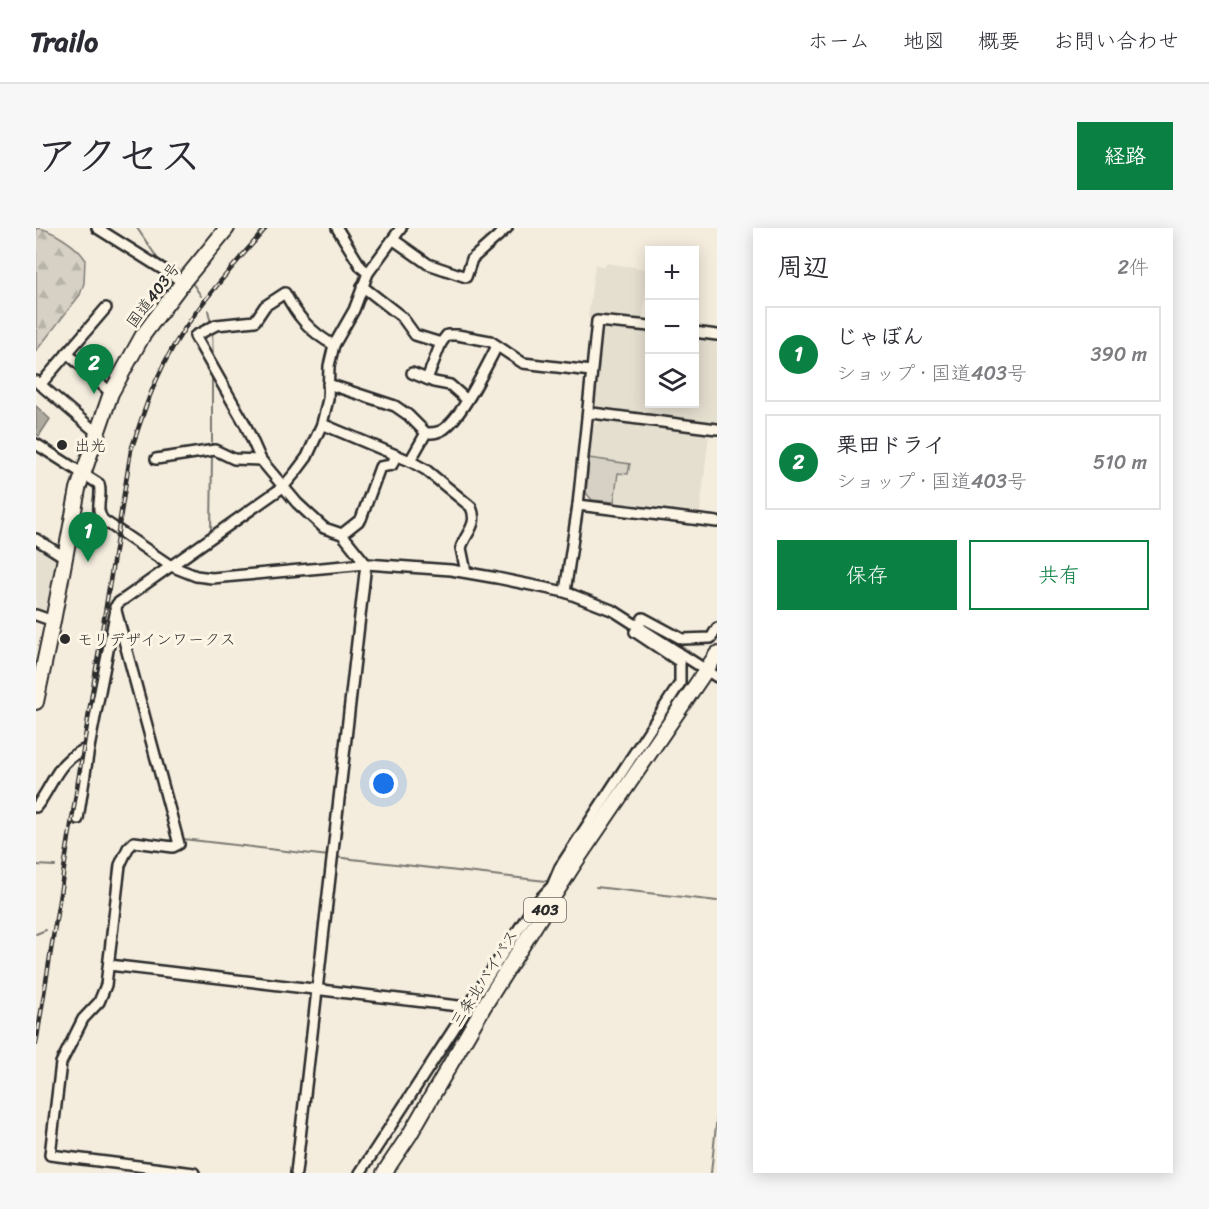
<!DOCTYPE html>
<html lang="ja">
<head>
<meta charset="utf-8">
<style>
	body { margin:0; font-family:Sriracha,"Klee One",sans-serif; background:#f7f7f7; color:#2b2b33 }
	.controls { position:absolute; right:18px; top:18px; display:grid; overflow:hidden; border-radius:0px; box-shadow:0 3px 15px #0003 }
	.controls button { width:54px; height:54px; display:grid; place-items:center; padding:0; border:0; border-bottom:2px solid #e1e1e2; background:#fff; color:#2b2b33; font:30px sans-serif }
	.you { position:absolute; left:348px; top:556px; width:21px; height:21px; margin:-15px; border:4px solid #fff; border-radius:50%; background:#1a73e8; box-shadow:0 0 0 9px #1a73e833 }
	.badge { display:grid; place-items:center; width:39px; height:39px; border-radius:50%; background:#0b8043; color:#fff; font-size:20px; font-weight:700 }
	.pin { position:absolute; translate:-50% -50px; filter:drop-shadow(0 2px 3px #0008) }
	.pin::after { content:''; position:absolute; top:32px; width:21px; height:18px; background:inherit; clip-path:polygon(0 0,100% 0,50% 100%) }
	.list { margin:0; padding:0; list-style:none }
	h2 { display:flex; justify-content:space-between; align-items:center; height:78px; margin:0; padding:0 24px; font-size:26px }
	h2 small { font-size:20px; font-weight:400; color:#7c7c81 }
	.list li { display:grid; grid-template-columns:39px 1fr auto; gap:18px; align-items:center; box-sizing:border-box; height:96px; margin:0 12px 12px; padding:0 12px; border:2px solid #e1e1e2; border-radius:0px }
	.list b { display:block; font-size:22px; white-space:nowrap }
	.list p { margin:0; font-size:20px; white-space:nowrap; color:#7c7c81 }
	.list em { font-size:20px; font-style:normal; color:#7c7c81 }
	.actions { display:flex; gap:12px; padding:18px 24px }
	.actions a { flex:1; padding:14px 0; border:2px solid #0b8043; border-radius:0px; text-align:center; font-size:21px; color:#0b8043 }
	.actions .main { background:#0b8043; color:#fff }
	.icon { flex:none; width:33px; height:33px; fill:none; stroke:currentColor; stroke-width:2; stroke-linecap:round; stroke-linejoin:round }
	.map { position:relative; flex:none; width:681px; height:945px; overflow:hidden; border-radius:0px }
	header { display:flex; align-items:center; gap:36px; box-sizing:border-box; height:84px; padding:0 30px; background:#fff; border-bottom:2px solid #e1e1e2 }
	header strong { font-size:28px }
	nav { display:flex; gap:33px; margin-inline-start:auto; font-size:21px }
	.intro { display:flex; align-items:center; justify-content:space-between; box-sizing:border-box; height:144px; padding:0 36px }
	h1 { margin:0; font-size:42px }
	.button { padding:15px 27px; border-radius:0px; background:#0b8043; color:#fff; font-size:21px; font-weight:700 }
	main { display:flex; gap:36px; padding:0 36px }
	aside { flex:1; background:#fff; border-radius:0px; box-shadow:0 3px 15px #0003 }
	.map>svg:first-child { display:block }
	.built { fill:#e5dfd0 }
	.green { fill:#d6d1c4; stroke:#807e78; stroke-width:1.5 }
	.forest { fill:url(#forest-firs); stroke:#807e78; stroke-width:1.5 }
	.water { fill:#afaaa0; stroke:#7a7771; stroke-width:1.5 }
	.lines { fill:none; stroke-linecap:round; stroke-linejoin:round }
	.stream { stroke:#7a7771; stroke-width:2 }
	.minor-casing { stroke:#2b2b2b; stroke-width:14 }
	.highway-casing { stroke:#2b2b2b; stroke-width:18 }
	.minor { stroke:#fcf5e5; stroke-width:9 }
	.highway { stroke:#fcf5e5; stroke-width:14 }
	.rail-casing { stroke:#2b2b2b; stroke-width:4.5 }
	.rail { stroke:#fcf5e5; stroke-width:2; stroke-dasharray:7; stroke-linecap:butt }
	.poi-dot { fill:#2b2b2b; stroke:#fcf5e5; stroke-width:2 }
	.labels { text-anchor:middle; dominant-baseline:central; stroke-width:6; stroke-linejoin:round; paint-order:stroke }
	.shield { fill:#fcf5e5; stroke:#6a6863; stroke-width:1.5 }
	.shield-label { font-size:15px; font-weight:bold; fill:#2b2b2b }
	.street-label { font-size:16px; fill:#2b2b2b; stroke:#fcf5e5 }
	.poi-label { font-size:16px; fill:#2b2b2b; stroke:#fcf5e5; text-anchor:start }
</style>
</head>
<body>
<header>
<strong>Trailo</strong>
<nav><a>ホーム</a><a>地図</a><a>概要</a><a>お問い合わせ</a></nav>
</header>
<div class="intro"><h1>アクセス</h1><a class="button">経路</a></div>
<main>
<div class="map">
<svg width="681" height="945" viewBox="0 0 681 945">
	<defs>
		<pattern id="forest-firs" width="22" height="20" patternUnits="userSpaceOnUse" patternTransform="scale(1.5)"><rect width="22" height="20" fill="#d6d1c4"/><path d="M5 1l3.5 6h-7zM16 11l3.5 6h-7z" fill="#b8b4a9"/></pattern>
	</defs>
	<rect width="100%" height="100%" fill="#f4edde"/>
	<filter id="ink" filterUnits="userSpaceOnUse"><feTurbulence type="fractalNoise" baseFrequency=".0167" numOctaves="2"/><feDisplacementMap in="SourceGraphic" scale="12" xChannelSelector="R" yChannelSelector="G"/><feConvolveMatrix kernelMatrix="1 2 1 2 8 2 1 2 1" color-interpolation-filters="sRGB"/></filter>
	<g filter="url(#ink)">
		<!-- built -->
		<g class="built">
			<path d="M 569,35 L 613,41 L 606,95 L 552,89 L 559,37 L 568,38 Z"/>
			<path d="M 563,95 L 613,100 L 614,176 L 658,176 L 659,106 L 681,109 L 681,196 L 554,181 Z"/>
			<path d="M 563,193 L 673,206 L 664,284 L 578,274 L 582,245 L 594,236 L 553,230 L 557,198 Z"/>
			<path d="M 0,311 L 30,330 L 17,393 L 0,387 Z"/>
		</g>
		<!-- green -->
		<path class="green" d="M 553,230 L 594,236 L 592,246 L 582,245 L 578,274 L 556,272 L 550,265 Z"/>
		<!-- forest -->
		<path class="forest" d="M 0,0 C 14,0 42,19 49,31 L 48,55 L 44,67 L 0,123 Z"/>
		<!-- water -->
		<path class="water" d="M 0,178 L 14,191 L 3,208 L 0,206 Z"/>
		<g class="lines">
			<!-- stream -->
			<g class="stream">
				<path d="M 101,0 L 122,31 L 146,45"/>
				<path d="M 155,53 L 165,68"/>
				<path d="M 172,82 L 175,96"/>
				<path d="M 176,102 L 177,132"/>
				<path d="M 176,149 L 176,218"/>
				<path d="M 175,305 L 176,227"/>
				<path d="M 81,371 L 80,369 L 129,337"/>
				<path d="M 138,579 L 147,611 L 293,628"/>
				<path d="M 298,629 L 510,653"/>
				<path d="M 0,637 L 19,638"/>
				<path d="M 560,659 L 681,673"/>
				<path d="M 0,706 L 10,702"/>
				<path d="M 675,945 L 681,888"/>
			</g>
			<defs>
				<g id="minor">
					<path d="M 61,0 L 147,54"/>
					<path d="M 301,0 L 325,39 L 332,45"/>
					<path d="M 358,12 L 392,36 L 430,49 L 436,31 L 471,0"/>
					<path d="M 326,58 L 366,89 L 379,107 L 405,115 L 411,107 L 421,107 L 454,113 L 487,135 L 555,143"/>
					<path d="M 658,104 L 681,107"/>
					<path d="M 31,125 L 75,165"/>
					<path d="M 376,145 L 398,154 L 414,157 L 431,172"/>
					<path d="M 391,151 L 405,115"/>
					<path d="M 0,153 L 60,204"/>
					<path d="M 292,156 L 359,178 L 372,187 L 390,205 C 397,205 402,205 408,201 C 427,187 450,139 461,118"/>
					<path d="M 4,157 L 70,80"/>
					<path d="M 552,187 L 556,185 L 681,201"/>
					<path d="M 286,196 L 374,233 L 390,242 L 435,279 C 443,297 430,304 425,320 L 430,344"/>
					<path d="M 0,216 L 63,256 C 67,269 58,280 67,292 L 135,338 L 160,348 L 176,350 L 330,336 L 415,342 L 461,350 L 529,364 L 578,383 L 681,449"/>
					<path d="M 120,231 L 179,222 L 198,231 L 225,232"/>
					<path d="M 374,233 L 390,205"/>
					<path d="M 542,277 L 681,294"/>
					<path d="M 306,306 L 325,291 L 344,239 L 356,237 L 360,227"/>
					<path d="M 0,311 L 30,330"/>
					<path d="M 529,364 L 542,277 L 561,93 L 614,98"/>
					<path d="M 79,379 L 143,616 L 137,619 L 98,614 L 92,620 L 84,637 L 70,757 L 63,774 L 47,791 L 25,835 L 14,927 L 158,945"/>
					<path d="M 0,387 L 17,393"/>
					<path d="M 0,579 C 19,555 20,531 53,520 L 81,376 L 247,259 L 259,245 L 271,229 L 286,196 L 292,171 L 293,138 L 298,117 L 318,82 L 332,45 L 365,0"/>
					<path d="M 42,591 L 53,520"/>
					<path d="M 73,737 L 431,779"/>
					<path d="M 260,945 L 330,336 L 306,306 L 288,300 L 261,275 L 225,232 L 209,196 L 159,108 L 180,97 L 219,93 L 229,78 L 249,65 C 261,88 275,105 298,117"/>
					<path d="M 324,945 L 499,676 L 516,658 L 524,639 L 644,455 L 644,434 L 599,404 L 607,390 L 646,411 L 675,410 L 681,400"/>
				</g>
				<g id="highway">
					<path d="M 0,474 L 17,393 L 42,261 L 75,165 L 107,107 L 147,54 L 191,0"/>
					<path d="M 348,945 L 374,906 L 448,778 L 538,636 L 681,426"/>
				</g>
			</defs>
			<!-- minor casing -->
			<use href="#minor" class="minor-casing"/>
			<!-- highway casing -->
			<use href="#highway" class="highway-casing"/>
			<!-- minor -->
			<use href="#minor" class="minor"/>
			<!-- highway -->
			<use href="#highway" class="highway"/>
			<defs>
				<path id="rail" d="M 0,816 L 95,222 C 103,199 110,175 120,153 C 144,95 190,47 230,0"/>
			</defs>
			<!-- rail casing -->
			<use href="#rail" class="rail-casing"/>
			<!-- rail -->
			<use href="#rail" class="rail"/>
		</g>
	</g>
	<!-- markers -->
	<g class="poi-dot">
		<circle cx="26" cy="217" r="6"/>
		<circle cx="29" cy="411" r="6"/>
	</g>
	<g class="labels">
		<!-- shield labels -->
		<rect class="shield" x="488" y="670" width="42" height="24" rx="4.5"/>
		<g class="shield-label">
			<text x="509" y="682">403</text>
		</g>
		<!-- street labels -->
		<g class="street-label">
			<text transform="translate(117 67) rotate(-53)">国道403号</text>
			<text transform="translate(448 750) rotate(-58)">三条北バイパス</text>
		</g>
		<!-- poi labels -->
		<g class="poi-label">
			<text x="38" y="217">出光</text>
			<text x="41" y="411">モリデザインワークス</text>
		</g>
	</g>
</svg>
<div class="controls">
<button>+</button>
<button>−</button>
<button><svg class="icon" aria-label="layers" viewBox="0 0 24 24"><path d="M12 4l9 5-9 5-9-5zM3 14l9 5 9-5"/></svg></button>
</div>
<div class="you"></div>
<div class="pin badge" style="left:52px;top:334px">1</div>
<div class="pin badge" style="left:58px;top:166px">2</div>
</div>
<aside>
<h2>周辺<small>2件</small></h2>
<ul class="list">
<li><span class="badge">1</span><div><b>じゃぼん</b><p>ショップ · 国道403号</p></div><em>390 m</em></li>
<li><span class="badge">2</span><div><b>栗田ドライ</b><p>ショップ · 国道403号</p></div><em>510 m</em></li>
</ul>
<div class="actions"><a class="main">保存</a><a>共有</a></div>
</aside>
</main>
</body>
</html>
